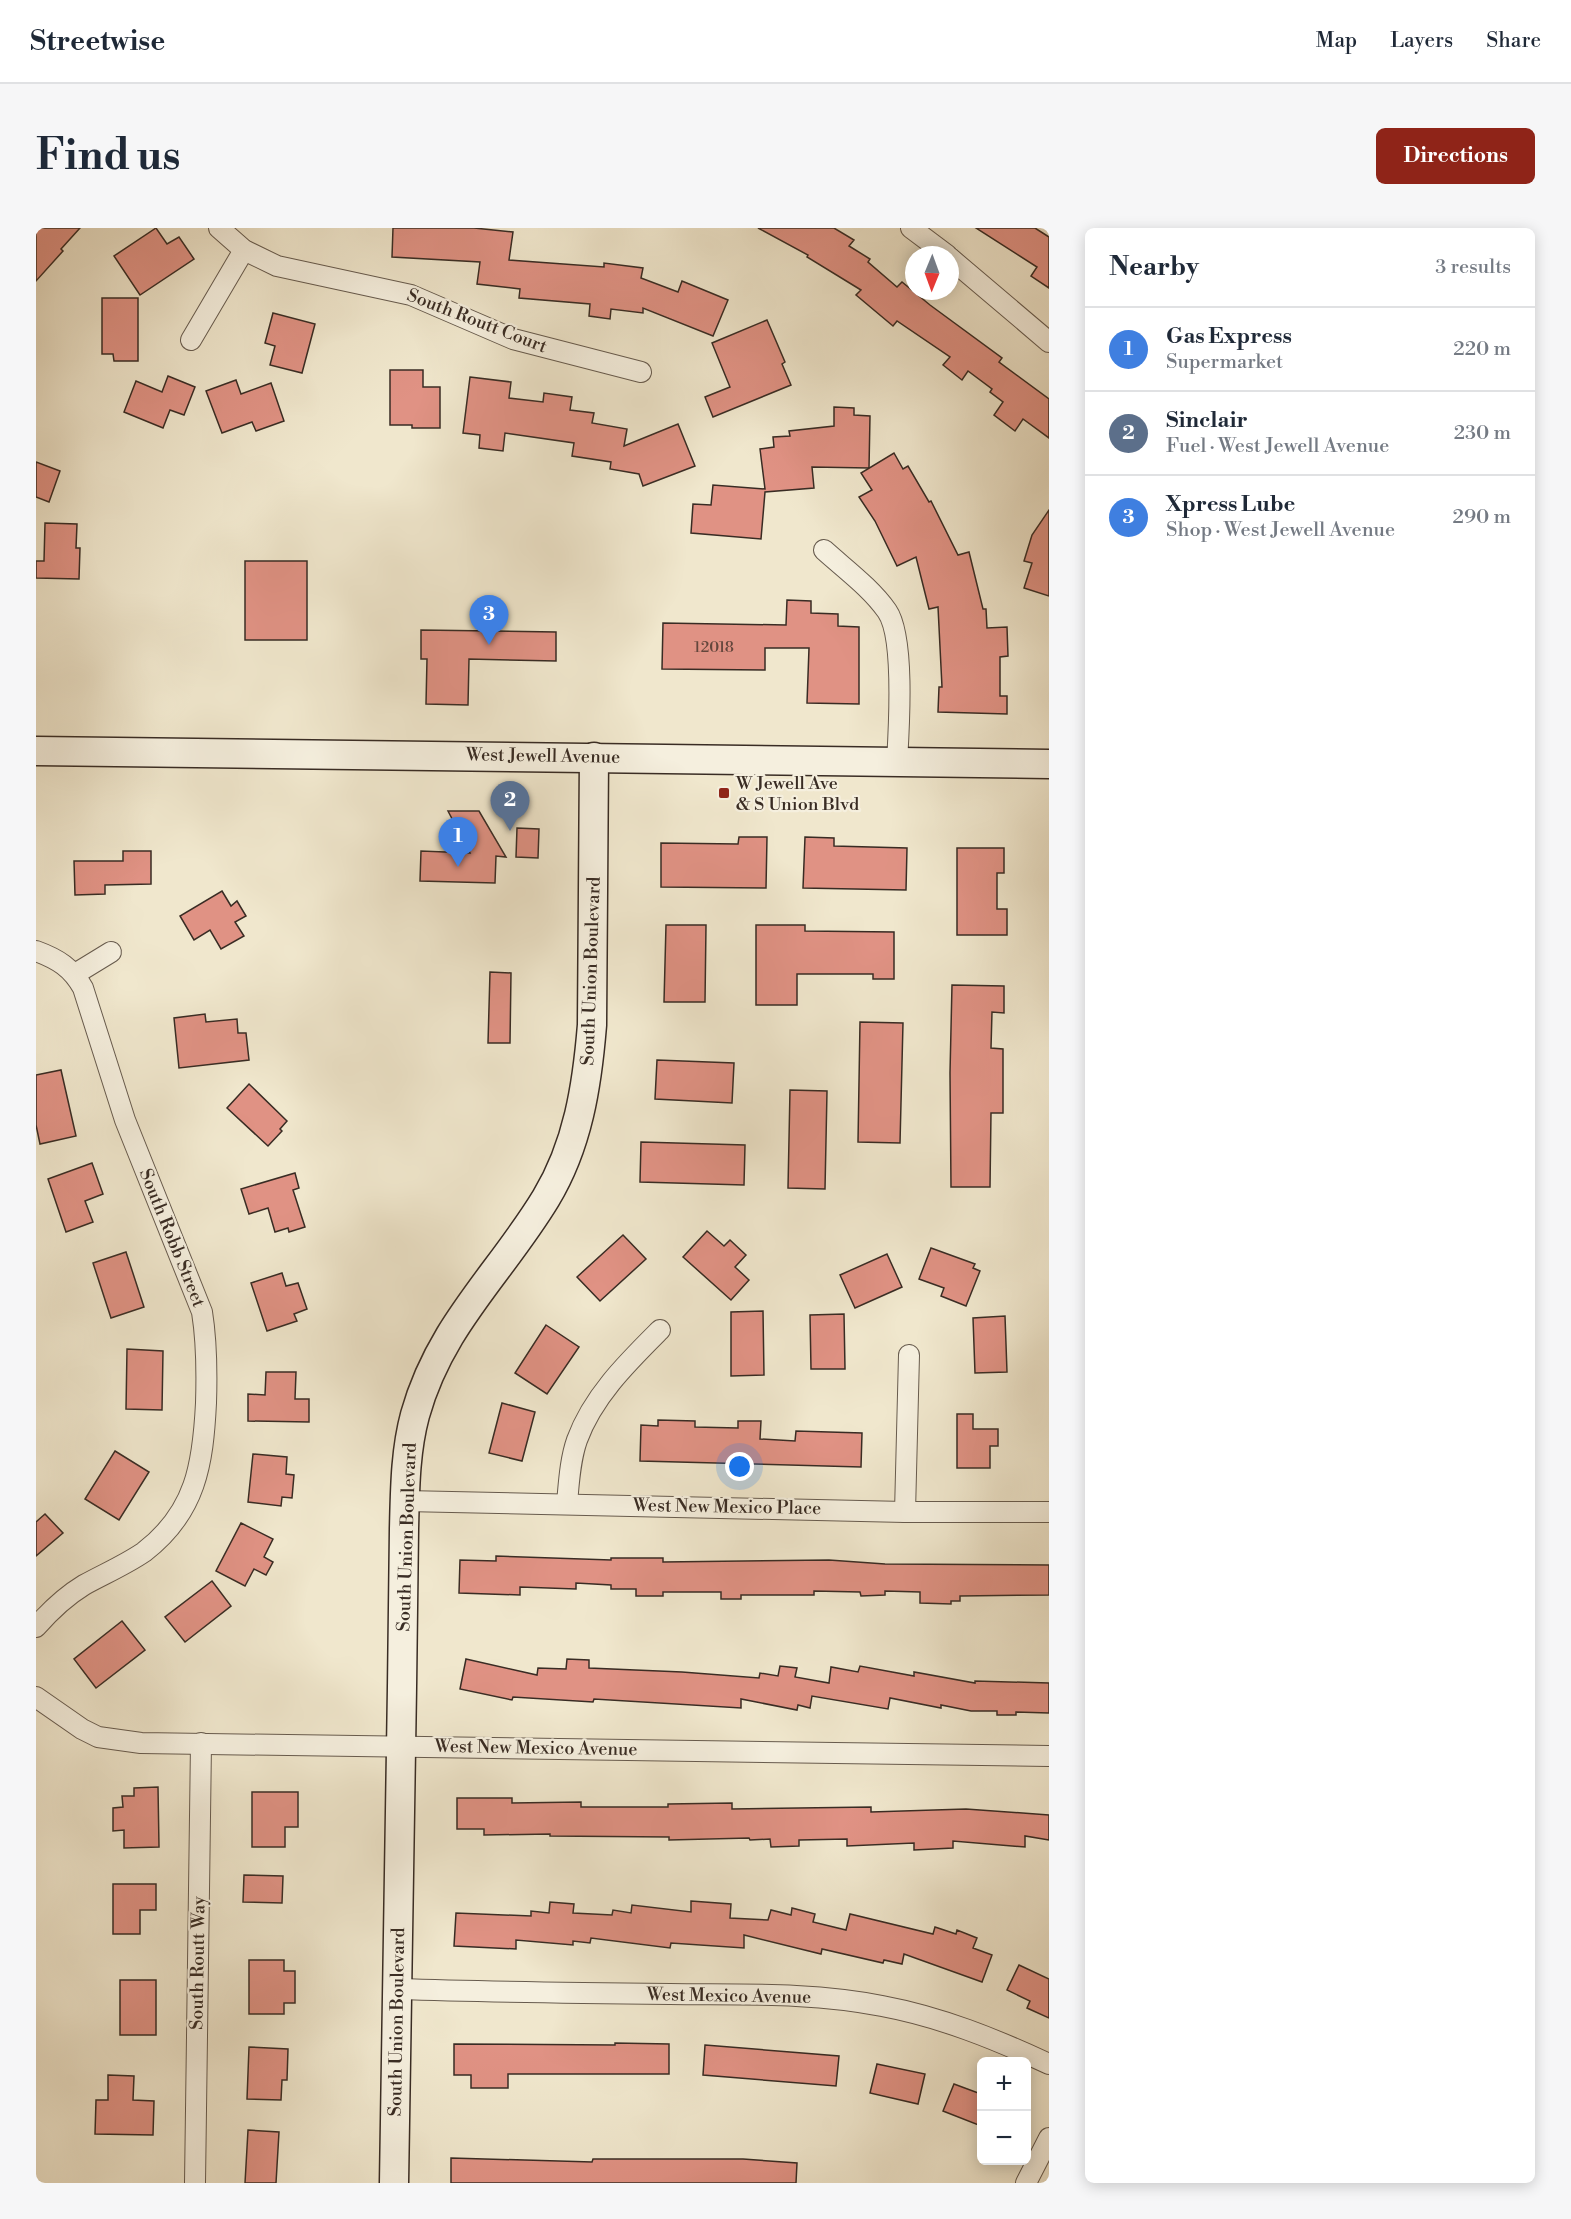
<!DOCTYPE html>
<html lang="en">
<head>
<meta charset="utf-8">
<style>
	body { margin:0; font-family:"Libre Bodoni",serif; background:#f6f6f7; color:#1f2937 }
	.controls { position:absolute; right:18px; bottom:18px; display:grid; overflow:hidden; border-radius:9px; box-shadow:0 3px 15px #0003 }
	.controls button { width:54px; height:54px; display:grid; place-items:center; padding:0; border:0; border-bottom:2px solid #e0e1e3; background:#fff; color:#1f2937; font:30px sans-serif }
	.compass { position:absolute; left:869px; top:18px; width:54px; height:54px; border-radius:50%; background:#fff; box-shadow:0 3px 15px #0003; rotate:181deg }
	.you { position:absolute; left:704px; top:1239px; width:21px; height:21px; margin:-15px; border:4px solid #fff; border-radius:50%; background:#1a73e8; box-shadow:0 0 0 9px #1a73e833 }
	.badge { display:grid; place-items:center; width:39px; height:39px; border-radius:50%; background:#8f2418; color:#fff; font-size:20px; font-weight:700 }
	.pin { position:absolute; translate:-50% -50px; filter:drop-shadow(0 2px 3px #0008) }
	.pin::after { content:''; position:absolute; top:32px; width:21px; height:18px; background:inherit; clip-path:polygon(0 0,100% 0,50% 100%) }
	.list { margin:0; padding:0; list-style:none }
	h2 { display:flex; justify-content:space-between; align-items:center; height:78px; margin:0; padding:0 24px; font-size:26px }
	h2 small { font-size:20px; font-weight:400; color:#747a83 }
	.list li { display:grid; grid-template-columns:39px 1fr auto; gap:18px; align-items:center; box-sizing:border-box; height:84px; padding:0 24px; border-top:2px solid #e0e1e3 }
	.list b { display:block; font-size:22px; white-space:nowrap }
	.list p { margin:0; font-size:20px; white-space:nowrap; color:#747a83 }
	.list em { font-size:20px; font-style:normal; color:#747a83 }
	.map { position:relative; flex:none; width:1013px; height:1955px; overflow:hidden; border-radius:9px }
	header { display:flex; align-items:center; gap:36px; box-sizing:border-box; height:84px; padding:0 30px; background:#fff; border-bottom:2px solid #e0e1e3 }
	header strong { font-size:28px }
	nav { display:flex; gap:33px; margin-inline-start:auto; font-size:21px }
	.intro { display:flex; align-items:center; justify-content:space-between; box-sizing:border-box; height:144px; padding:0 36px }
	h1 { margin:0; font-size:42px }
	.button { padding:15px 27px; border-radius:9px; background:#8f2418; color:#fff; font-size:21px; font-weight:700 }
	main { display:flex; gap:36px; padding:0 36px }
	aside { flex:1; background:#fff; border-radius:9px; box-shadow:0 3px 15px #0003 }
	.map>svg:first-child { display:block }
	.building { fill:#e09284; stroke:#392c24; stroke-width:1.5 }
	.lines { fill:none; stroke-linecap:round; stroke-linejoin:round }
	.street-casing { stroke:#675b4e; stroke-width:22 }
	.secondary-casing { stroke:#392c24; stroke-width:31 }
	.street { stroke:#f5efde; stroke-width:20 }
	.secondary { stroke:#f5efde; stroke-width:28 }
	.poi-dot { fill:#8f2418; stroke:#f5efde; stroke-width:2 }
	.labels { text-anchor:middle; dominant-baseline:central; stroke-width:4.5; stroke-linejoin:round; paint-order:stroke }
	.number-label { font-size:15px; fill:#63463c }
	.street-label { font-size:18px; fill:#392c24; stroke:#f5efde }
	.poi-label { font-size:18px; fill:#392c24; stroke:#f5efde; text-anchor:start }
</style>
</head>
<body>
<header>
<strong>Streetwise</strong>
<nav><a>Map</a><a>Layers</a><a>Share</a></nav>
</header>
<div class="intro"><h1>Find us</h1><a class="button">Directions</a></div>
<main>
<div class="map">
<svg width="1013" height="1955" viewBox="0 0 1013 1955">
	<rect width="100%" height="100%" fill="#f0e7cd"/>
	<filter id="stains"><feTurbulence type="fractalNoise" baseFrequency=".00333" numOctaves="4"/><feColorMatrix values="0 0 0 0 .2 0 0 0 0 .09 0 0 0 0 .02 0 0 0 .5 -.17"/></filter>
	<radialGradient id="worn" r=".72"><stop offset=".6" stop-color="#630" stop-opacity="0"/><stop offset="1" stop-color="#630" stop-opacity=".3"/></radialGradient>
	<!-- building -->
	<g class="building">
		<path d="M 0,0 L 44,0 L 25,21 L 27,23 L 0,53 Z"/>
		<path d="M 120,0 L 131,16 L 143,9 L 158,31 L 104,67 L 78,28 Z"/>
		<path d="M 357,0 L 438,0 L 477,4 L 473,32 L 568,39 L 568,35 L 607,40 L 605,50 L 642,64 L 646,53 L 692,72 L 677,108 L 607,80 L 607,85 L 575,81 L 574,91 L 553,88 L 554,76 L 483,70 L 484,61 L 441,56 L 444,34 L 356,29 Z"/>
		<path d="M 722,0 L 798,0 L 818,12 L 813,18 L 834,31 L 832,34 L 861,59 L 866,54 L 894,77 L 966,130 L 963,134 L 1013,171 L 1013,210 L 987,191 L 979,203 L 958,187 L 967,174 L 954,164 L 956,161 L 932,143 L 926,152 L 907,137 L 914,129 L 861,93 L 857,98 L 820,67 L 825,62 L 771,29 L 772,27 Z"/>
		<path d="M 940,0 L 999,0 L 1013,9 L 1013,60 L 995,48 L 1001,39 Z"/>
		<path d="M 66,70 L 102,70 L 102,133 L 78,133 L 77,126 L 66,126 Z"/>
		<path d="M 237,85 L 279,96 L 266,145 L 234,137 L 239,118 L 229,115 Z"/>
		<path d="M 731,92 L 749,134 L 746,136 L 755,157 L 677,189 L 669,169 L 694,159 L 676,115 Z"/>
		<path d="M 354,142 L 387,142 L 387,159 L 404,159 L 404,200 L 376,200 L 376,197 L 354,197 Z"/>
		<path d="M 132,148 L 159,159 L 148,187 L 134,182 L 127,200 L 88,184 L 100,153 L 126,164 Z"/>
		<path d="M 434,149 L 475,154 L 473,170 L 507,174 L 508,165 L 536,169 L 534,182 L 558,185 L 556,195 L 591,201 L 588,218 L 642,196 L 659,238 L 607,258 L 603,246 L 574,241 L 575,234 L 536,228 L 538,215 L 469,205 L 467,223 L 443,220 L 444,207 L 427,205 Z"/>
		<path d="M 200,152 L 205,166 L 235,155 L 248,193 L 220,203 L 216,194 L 186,205 L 170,163 Z"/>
		<path d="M 798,179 L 818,180 L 818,187 L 834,188 L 833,240 L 776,239 L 778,260 L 729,264 L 725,311 L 655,305 L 657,276 L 675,277 L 677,257 L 729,261 L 724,221 L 738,219 L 737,209 L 754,208 L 753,203 L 798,198 Z"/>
		<path d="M 858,225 L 867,241 L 872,238 L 893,274 L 895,273 L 922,327 L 933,324 L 947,381 L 950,381 L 951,400 L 971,399 L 972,428 L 964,429 L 964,468 L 971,468 L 971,486 L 902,484 L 903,459 L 906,459 L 902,379 L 893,381 L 880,329 L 861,338 L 839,293 L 823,269 L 836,262 L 825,245 Z"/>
		<path d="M 0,234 L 24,243 L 13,274 L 0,269 Z"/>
		<path d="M 1013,282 L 1013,368 L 988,360 L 996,335 L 988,333 L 996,307 Z"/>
		<path d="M 9,295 L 41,296 L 40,320 L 44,320 L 43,351 L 0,350 L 0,333 L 8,333 Z"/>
		<rect x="209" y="333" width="62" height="79"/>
		<path d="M 751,372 L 775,373 L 775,385 L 802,386 L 802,398 L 823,399 L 823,476 L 771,475 L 773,420 L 729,420 L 729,442 L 626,441 L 627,395 L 750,397 Z"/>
		<path d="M 385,402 L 520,404 L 520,433 L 433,431 L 432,477 L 390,476 L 391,431 L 385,431 Z"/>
		<path d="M 412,583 L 443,583 L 470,629 L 460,628 L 459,655 L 384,653 L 385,623 L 434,625 Z"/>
		<path d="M 481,600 L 503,601 L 502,630 L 480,629 Z"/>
		<path d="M 703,609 L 731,609 L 730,660 L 625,659 L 625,615 L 702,616 Z"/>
		<path d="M 769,609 L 798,610 L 798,618 L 871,620 L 870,662 L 767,660 Z"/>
		<path d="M 921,620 L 968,620 L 968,645 L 961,645 L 961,681 L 971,681 L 971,707 L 921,707 Z"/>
		<path d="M 87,623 L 115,623 L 115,656 L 69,657 L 69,666 L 39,667 L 38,633 L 87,633 Z"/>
		<path d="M 186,663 L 195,678 L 201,673 L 210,688 L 199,694 L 208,708 L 185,721 L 174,702 L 158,712 L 144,688 Z"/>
		<path d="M 630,697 L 670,697 L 669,774 L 628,774 Z"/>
		<path d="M 720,697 L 769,697 L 769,703 L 858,704 L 858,751 L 837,751 L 837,746 L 761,746 L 761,777 L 720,777 Z"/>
		<path d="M 454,744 L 475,745 L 474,815 L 452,815 Z"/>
		<path d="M 916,757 L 968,758 L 968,785 L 956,784 L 955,820 L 967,821 L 967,885 L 955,885 L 954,959 L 915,959 L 914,845 Z"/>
		<path d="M 169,786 L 170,794 L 201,791 L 202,805 L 210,805 L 213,832 L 143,840 L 138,790 Z"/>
		<path d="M 824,794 L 867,795 L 864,915 L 822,914 Z"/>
		<path d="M 621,832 L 698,835 L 696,875 L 619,871 Z"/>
		<path d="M 25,842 L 40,908 L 4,916 L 0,897 L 0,847 Z"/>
		<path d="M 213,856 L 251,893 L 244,901 L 246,903 L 232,918 L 191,880 Z"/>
		<path d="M 754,862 L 791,863 L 789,961 L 752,960 Z"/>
		<path d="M 605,914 L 709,917 L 708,957 L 604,954 Z"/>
		<path d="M 56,935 L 67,966 L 49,973 L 57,994 L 30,1004 L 12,951 Z"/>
		<path d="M 259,945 L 263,960 L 257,962 L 269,999 L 253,1004 L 252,1000 L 239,1004 L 232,980 L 213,986 L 205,961 Z"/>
		<path d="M 671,1003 L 688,1018 L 694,1012 L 710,1027 L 699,1039 L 713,1052 L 695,1072 L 647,1029 Z"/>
		<path d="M 587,1007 L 610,1031 L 564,1073 L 541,1049 Z"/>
		<path d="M 895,1020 L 939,1036 L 937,1040 L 944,1043 L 930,1078 L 905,1068 L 908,1060 L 883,1051 Z"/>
		<path d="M 90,1024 L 108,1079 L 75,1090 L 57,1035 Z"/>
		<path d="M 851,1026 L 866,1059 L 819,1080 L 804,1047 Z"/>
		<path d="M 246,1045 L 250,1058 L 262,1055 L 271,1081 L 258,1086 L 261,1093 L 231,1103 L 215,1055 Z"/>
		<path d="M 727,1083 L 728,1147 L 695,1148 L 695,1084 Z"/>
		<path d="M 808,1086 L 809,1141 L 775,1141 L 774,1087 Z"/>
		<path d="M 969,1088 L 971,1144 L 939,1145 L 937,1090 Z"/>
		<path d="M 510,1097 L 543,1119 L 511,1166 L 479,1145 Z"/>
		<path d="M 91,1121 L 127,1123 L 126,1182 L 90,1181 Z"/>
		<path d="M 230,1144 L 260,1144 L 259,1171 L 273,1171 L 273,1194 L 212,1193 L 212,1166 L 229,1167 Z"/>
		<path d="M 466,1175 L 499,1184 L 486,1233 L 453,1225 Z"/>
		<path d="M 921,1186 L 937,1186 L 937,1201 L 962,1201 L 962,1218 L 954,1218 L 954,1240 L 921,1240 Z"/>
		<path d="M 622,1192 L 659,1193 L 659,1199 L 702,1200 L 702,1193 L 725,1193 L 724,1211 L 759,1213 L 760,1203 L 826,1205 L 825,1239 L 604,1233 L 605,1197 L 622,1198 Z"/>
		<path d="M 79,1223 L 113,1244 L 83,1292 L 49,1271 Z"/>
		<path d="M 217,1226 L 251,1229 L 250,1246 L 258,1247 L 256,1270 L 246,1269 L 245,1278 L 212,1274 Z"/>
		<path d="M 9,1286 L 27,1305 L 0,1328 L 0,1294 Z"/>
		<path d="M 205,1295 L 237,1311 L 228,1329 L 237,1334 L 230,1347 L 218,1341 L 209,1358 L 180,1343 Z"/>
		<path d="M 460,1328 L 575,1332 L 575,1330 L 627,1330 L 627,1334 L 793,1332 L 849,1336 L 1013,1337 L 1013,1367 L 924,1368 L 924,1373 L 915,1373 L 915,1376 L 884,1375 L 884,1364 L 849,1363 L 849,1367 L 825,1368 L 824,1364 L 778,1363 L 778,1367 L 705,1367 L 705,1371 L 685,1371 L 685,1364 L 627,1364 L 627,1368 L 600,1368 L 600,1361 L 575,1361 L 575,1357 L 540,1355 L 540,1361 L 484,1359 L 484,1367 L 423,1365 L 424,1332 L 460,1333 Z"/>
		<path d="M 176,1353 L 195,1378 L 149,1414 L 129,1389 Z"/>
		<path d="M 86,1393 L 109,1422 L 60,1460 L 38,1431 Z"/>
		<path d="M 430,1431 L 501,1447 L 502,1440 L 530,1441 L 531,1431 L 553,1432 L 553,1440 L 646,1444 L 723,1450 L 724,1445 L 742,1448 L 744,1438 L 761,1440 L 759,1449 L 793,1455 L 795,1439 L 822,1444 L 824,1438 L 878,1448 L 878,1444 L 939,1455 L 939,1453 L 1013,1455 L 1013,1485 L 980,1484 L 980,1487 L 961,1487 L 961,1483 L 935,1483 L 905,1477 L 905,1480 L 854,1470 L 852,1481 L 776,1468 L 774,1480 L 762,1477 L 761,1482 L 705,1471 L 705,1480 L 558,1471 L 557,1474 L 477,1469 L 476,1472 L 424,1461 Z"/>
		<path d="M 122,1559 L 123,1619 L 88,1620 L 88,1602 L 77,1603 L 77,1580 L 87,1579 L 86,1568 L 98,1568 L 98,1560 Z"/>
		<path d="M 216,1564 L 262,1564 L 262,1599 L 249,1599 L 249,1619 L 216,1619 Z"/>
		<path d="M 421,1570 L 476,1570 L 476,1575 L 545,1574 L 545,1579 L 632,1579 L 632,1576 L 696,1575 L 696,1581 L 835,1579 L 835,1584 L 930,1581 L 1013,1587 L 1013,1612 L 989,1608 L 989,1619 L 917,1613 L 917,1620 L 878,1622 L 878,1615 L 811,1618 L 811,1611 L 763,1612 L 763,1618 L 735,1619 L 734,1611 L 714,1612 L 713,1610 L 633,1612 L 633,1609 L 514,1608 L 514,1606 L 448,1607 L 448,1601 L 421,1601 Z"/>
		<path d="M 208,1647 L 247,1648 L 246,1675 L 207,1674 Z"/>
		<path d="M 77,1656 L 120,1656 L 120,1682 L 104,1682 L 104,1706 L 77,1706 Z"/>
		<path d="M 655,1673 L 695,1676 L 694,1690 L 732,1692 L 735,1682 L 755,1687 L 756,1680 L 779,1686 L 777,1694 L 810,1702 L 814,1686 L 897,1706 L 899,1699 L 920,1706 L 921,1702 L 941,1710 L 937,1720 L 956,1727 L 946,1754 L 868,1726 L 866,1736 L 848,1732 L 847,1735 L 786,1721 L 785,1726 L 708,1707 L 708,1720 L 635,1715 L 634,1720 L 555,1710 L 554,1715 L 537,1713 L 537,1717 L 480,1712 L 480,1721 L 418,1718 L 420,1685 L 495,1688 L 495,1683 L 513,1685 L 514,1674 L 538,1676 L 537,1685 L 576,1687 L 577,1682 L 595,1685 L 596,1677 L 655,1684 Z"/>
		<path d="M 213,1732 L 248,1732 L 248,1743 L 259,1743 L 259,1775 L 248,1775 L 248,1786 L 213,1786 Z"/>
		<path d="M 983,1737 L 1013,1751 L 1013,1790 L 991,1780 L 994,1773 L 971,1762 Z"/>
		<rect x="84" y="1752" width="36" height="55"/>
		<path d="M 579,1815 L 633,1816 L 633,1846 L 472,1846 L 472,1860 L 435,1860 L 435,1847 L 418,1847 L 418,1816 L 579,1817 Z"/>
		<path d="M 669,1817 L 803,1828 L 800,1858 L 667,1847 Z"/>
		<path d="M 213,1819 L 252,1821 L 251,1852 L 246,1852 L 245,1872 L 211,1871 Z"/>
		<path d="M 841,1836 L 889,1846 L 882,1876 L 834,1865 Z"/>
		<path d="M 72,1847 L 98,1848 L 97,1872 L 118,1873 L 117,1907 L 59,1906 L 60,1872 L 72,1872 Z"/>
		<path d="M 918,1856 L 945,1866 L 945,1898 L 907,1883 Z"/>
		<path d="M 212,1902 L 243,1904 L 240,1955 L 209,1955 Z"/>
		<path d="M 415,1930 L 556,1934 L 557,1931 L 707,1931 L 761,1935 L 760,1955 L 415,1955 Z"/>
	</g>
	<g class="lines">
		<defs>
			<g id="street">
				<path d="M 183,0 L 208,22 L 241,38 L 375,67 L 477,111 L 605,144"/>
				<path d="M 875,0 L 911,27"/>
				<path d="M 914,30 L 1013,114"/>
				<path d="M 155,112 L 208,22"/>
				<path d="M 788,322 C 809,341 835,360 851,383 C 869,409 863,500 861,534"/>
				<path d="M 0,723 C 22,731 36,740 47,760 L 89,892 L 166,1084 C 171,1115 171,1144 170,1175 C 167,1236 160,1284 108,1324 C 89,1337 68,1346 48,1357 C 30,1368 14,1383 0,1399"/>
				<path d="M 39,746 L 75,724"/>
				<path d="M 369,1273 L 869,1284 L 1013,1284"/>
				<path d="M 531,1275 C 533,1254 534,1232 541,1212 C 557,1168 592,1134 624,1102"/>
				<path d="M 869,1284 L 873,1127"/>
				<path d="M 0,1469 L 46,1501 L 62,1509 L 105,1515 L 1013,1528"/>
				<path d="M 362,1761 C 452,1764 543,1765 634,1766 C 704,1767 776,1764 846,1778 C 905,1789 959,1811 1013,1836"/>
				<path d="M 159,1955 L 165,1515"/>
				<path d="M 990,1955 L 1013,1910"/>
			</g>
			<g id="secondary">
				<path d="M 0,523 L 1013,536"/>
				<path d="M 358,1955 C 361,1790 364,1624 366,1458 C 367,1406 367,1354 368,1301 C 369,1263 369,1224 379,1187 C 404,1097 464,1046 510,970 C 542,917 551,858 556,797 L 558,529"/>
			</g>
		</defs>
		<!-- street casing -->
		<use href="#street" class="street-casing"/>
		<!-- secondary casing -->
		<use href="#secondary" class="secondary-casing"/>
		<!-- street -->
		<use href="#street" class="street"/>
		<!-- secondary -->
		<use href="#secondary" class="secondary"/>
	</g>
	<!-- markers -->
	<rect class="poi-dot" x="682" y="559" width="12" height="12" rx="3"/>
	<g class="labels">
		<!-- number labels -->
		<g class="number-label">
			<text x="678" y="419">12018</text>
		</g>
		<!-- street labels -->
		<g class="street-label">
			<text transform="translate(441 93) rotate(21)">South Routt Court</text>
			<text transform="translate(507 528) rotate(1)">West Jewell Avenue</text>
			<text transform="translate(555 743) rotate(-88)">South Union Boulevard</text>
			<text transform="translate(136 1010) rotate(68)">South Robb Street</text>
			<text transform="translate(691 1279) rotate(1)">West New Mexico Place</text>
			<text transform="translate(371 1309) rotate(-88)">South Union Boulevard</text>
			<text transform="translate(500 1520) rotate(1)">West New Mexico Avenue</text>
			<text transform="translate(162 1735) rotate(-89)">South Routt Way</text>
			<text transform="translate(693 1768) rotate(1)">West Mexico Avenue</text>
			<text transform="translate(361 1794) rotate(-89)">South Union Boulevard</text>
		</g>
		<!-- poi labels -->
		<g class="poi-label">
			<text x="700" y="555">W Jewell Ave<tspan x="700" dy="21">&amp; S Union Blvd</tspan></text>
		</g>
	</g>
	<rect width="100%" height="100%" filter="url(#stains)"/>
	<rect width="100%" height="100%" fill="url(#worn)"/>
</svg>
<div class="controls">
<button>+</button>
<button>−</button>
</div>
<svg class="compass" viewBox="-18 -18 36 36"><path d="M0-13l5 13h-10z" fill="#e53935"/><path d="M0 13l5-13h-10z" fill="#747a83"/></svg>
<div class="you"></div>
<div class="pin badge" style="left:422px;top:639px;background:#3f7fe0">1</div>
<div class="pin badge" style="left:474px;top:603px;background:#5c6f8a">2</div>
<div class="pin badge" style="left:453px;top:417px;background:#3f7fe0">3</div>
</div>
<aside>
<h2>Nearby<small>3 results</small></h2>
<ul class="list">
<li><span class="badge" style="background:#3f7fe0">1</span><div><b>Gas Express</b><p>Supermarket</p></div><em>220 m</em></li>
<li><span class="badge" style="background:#5c6f8a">2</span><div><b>Sinclair</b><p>Fuel · West Jewell Avenue</p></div><em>230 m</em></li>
<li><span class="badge" style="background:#3f7fe0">3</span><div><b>Xpress Lube</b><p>Shop · West Jewell Avenue</p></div><em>290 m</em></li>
</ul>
</aside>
</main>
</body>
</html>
